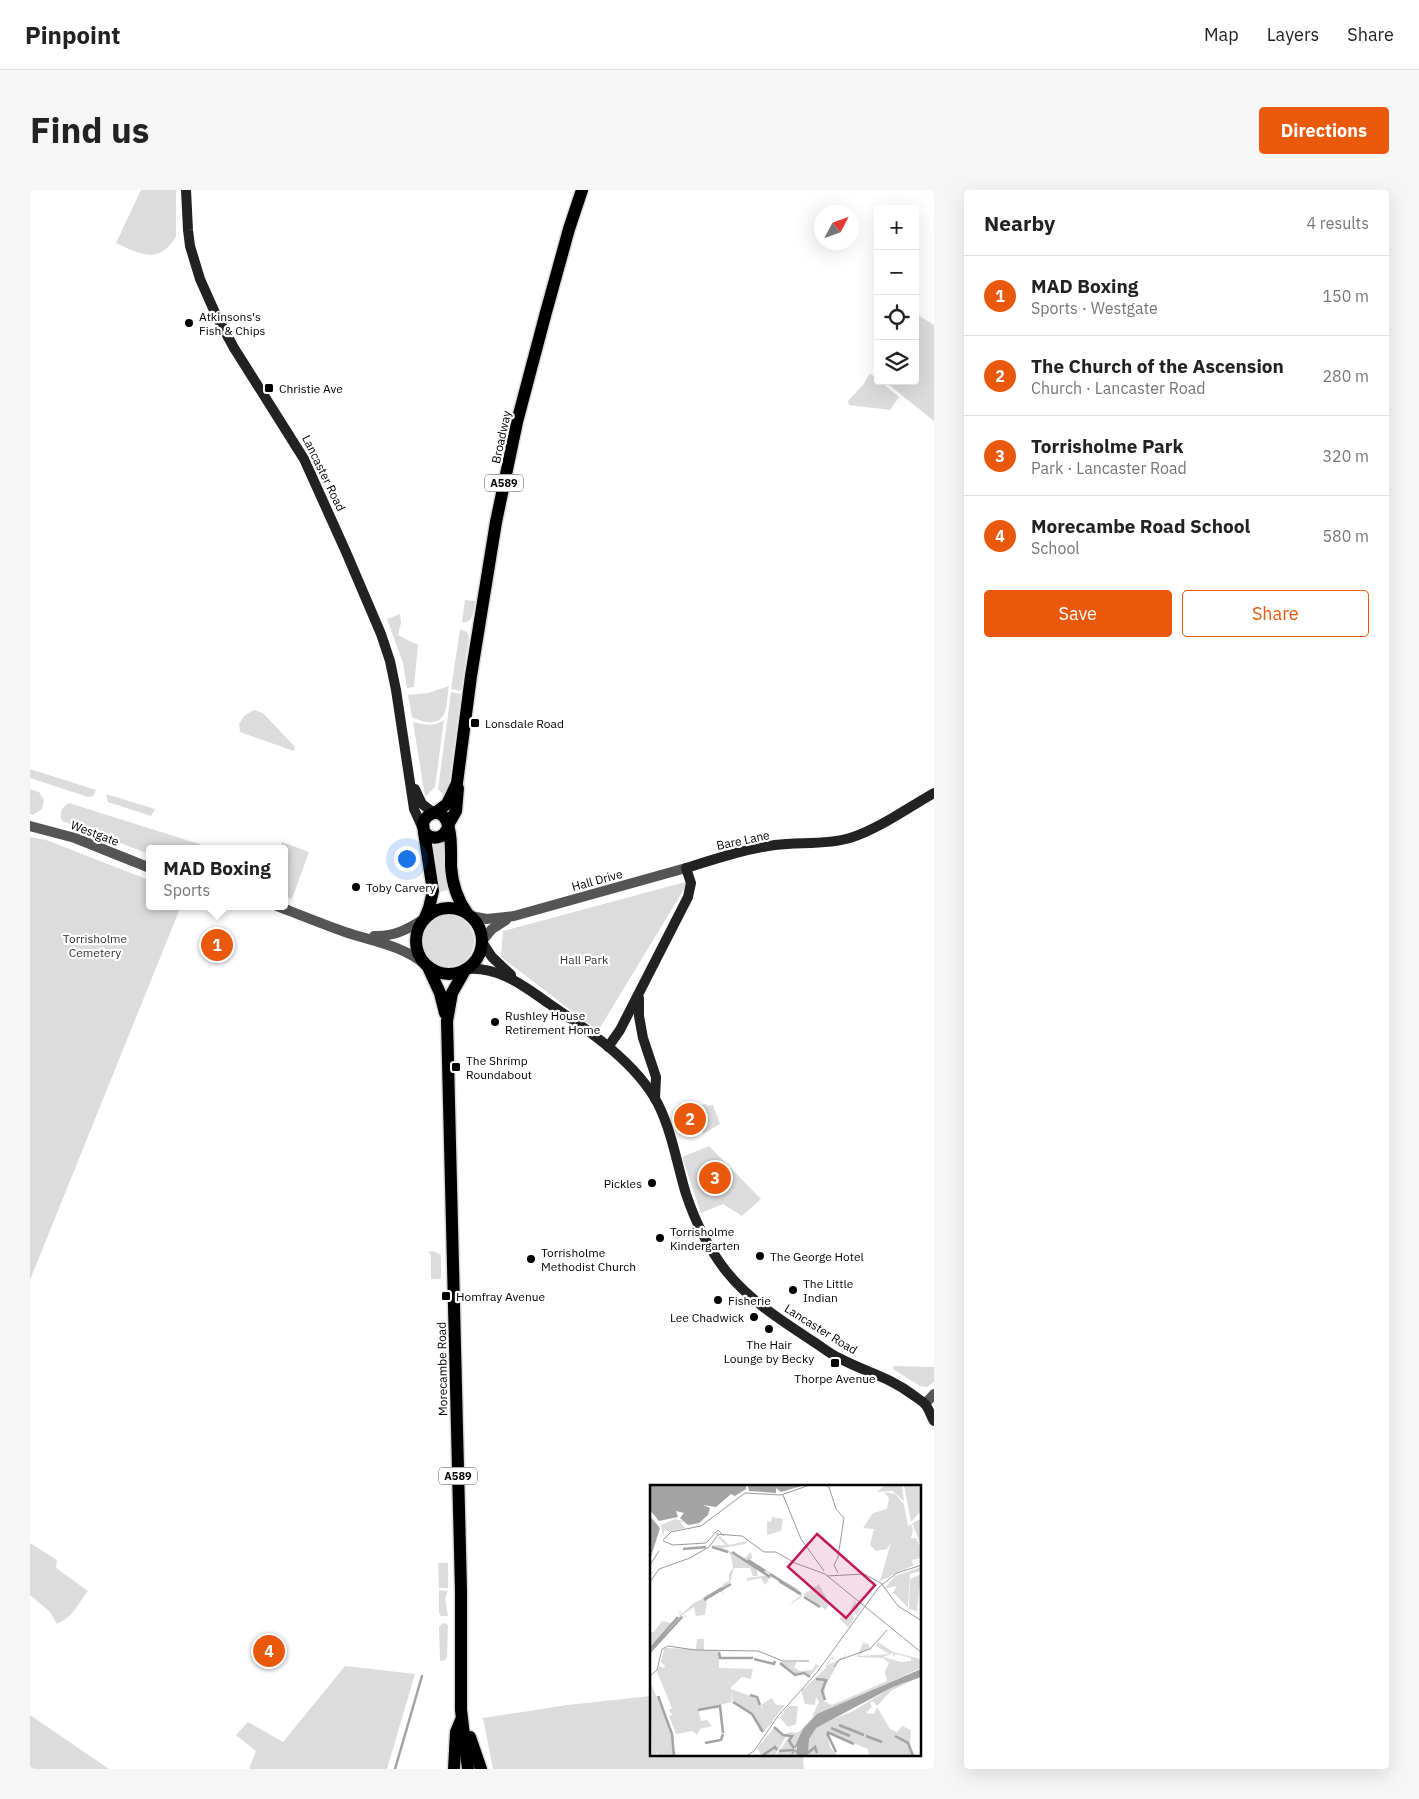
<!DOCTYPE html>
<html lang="en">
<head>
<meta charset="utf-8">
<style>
	body { margin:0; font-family:"IBM Plex Sans",sans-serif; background:#f6f6f6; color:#222 }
	.controls { position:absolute; right:15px; top:15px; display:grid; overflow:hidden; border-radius:5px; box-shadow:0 5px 20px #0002 }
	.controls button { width:45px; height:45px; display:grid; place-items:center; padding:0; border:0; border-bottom:1px solid #e0e0e0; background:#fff; color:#222; font:25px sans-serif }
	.compass { position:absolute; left:784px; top:15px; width:45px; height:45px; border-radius:50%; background:#fff; box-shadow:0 5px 20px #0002; rotate:49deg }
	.you { position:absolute; left:376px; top:668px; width:18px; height:18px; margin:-12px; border:4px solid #fff; border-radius:50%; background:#1a73e8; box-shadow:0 0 0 8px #1a73e833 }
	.badge { display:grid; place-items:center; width:32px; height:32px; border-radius:50%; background:#ea580c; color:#fff; font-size:16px; font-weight:700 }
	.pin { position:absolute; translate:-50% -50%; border:2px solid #fff; box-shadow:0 1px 5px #0006 }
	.popup { position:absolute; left:116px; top:655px; width:142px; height:65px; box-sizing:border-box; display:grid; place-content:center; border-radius:5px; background:#fff; filter:drop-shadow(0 1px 4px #0005); font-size:16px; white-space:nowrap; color:#767676 }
	.popup b { font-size:19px; color:#222 }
	.popup::after { content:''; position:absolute; left:50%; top:100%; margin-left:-10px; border:10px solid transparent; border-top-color:#fff }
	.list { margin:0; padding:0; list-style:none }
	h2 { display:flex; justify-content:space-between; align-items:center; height:65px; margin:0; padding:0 20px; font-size:21px }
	h2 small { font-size:16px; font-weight:400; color:#767676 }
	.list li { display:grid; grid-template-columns:32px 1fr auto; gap:15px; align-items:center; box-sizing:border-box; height:80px; padding:0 20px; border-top:1px solid #e0e0e0 }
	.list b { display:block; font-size:19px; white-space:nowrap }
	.list p { margin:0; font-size:16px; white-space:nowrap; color:#767676 }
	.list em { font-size:16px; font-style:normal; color:#767676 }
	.actions { display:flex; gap:10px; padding:15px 20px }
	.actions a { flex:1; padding:11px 0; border:1px solid #ea580c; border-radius:5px; text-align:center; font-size:18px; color:#ea580c }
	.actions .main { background:#ea580c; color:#fff }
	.icon { flex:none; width:28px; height:28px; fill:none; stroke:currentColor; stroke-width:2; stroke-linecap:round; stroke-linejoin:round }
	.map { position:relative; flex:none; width:904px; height:1579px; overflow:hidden; border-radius:5px }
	header { display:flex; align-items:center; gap:30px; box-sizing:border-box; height:70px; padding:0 25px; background:#fff; border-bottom:1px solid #e0e0e0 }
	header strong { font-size:24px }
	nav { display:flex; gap:28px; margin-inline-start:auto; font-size:18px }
	.intro { display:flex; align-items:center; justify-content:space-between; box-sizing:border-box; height:120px; padding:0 30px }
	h1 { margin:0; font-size:35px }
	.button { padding:12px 22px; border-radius:5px; background:#ea580c; color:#fff; font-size:18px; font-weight:700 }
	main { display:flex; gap:30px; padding:0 30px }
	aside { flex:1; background:#fff; border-radius:5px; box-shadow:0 5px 20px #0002 }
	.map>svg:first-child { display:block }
	.green { fill:#dcdcdc }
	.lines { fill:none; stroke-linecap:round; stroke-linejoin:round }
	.stream { stroke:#a3a3a3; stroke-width:2.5 }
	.primary-casing { stroke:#dbdbdb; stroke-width:15 }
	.tertiary { stroke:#555; stroke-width:10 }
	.secondary { stroke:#222; stroke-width:10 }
	.primary { stroke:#000; stroke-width:12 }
	.poi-dot { fill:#000; stroke:#fff; stroke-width:2 }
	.labels { text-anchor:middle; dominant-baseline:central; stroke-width:4.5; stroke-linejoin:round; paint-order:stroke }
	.shield { fill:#fff; stroke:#4c4c4c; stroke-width:1 }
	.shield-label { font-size:11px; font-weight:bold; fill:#000 }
	.poi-label { font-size:12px; fill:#000; stroke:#fff; text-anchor:start }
	.street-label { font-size:12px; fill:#000; stroke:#fff }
	.park-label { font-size:12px; fill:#333; stroke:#fff }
	.inset-river { fill:none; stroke:#a3a3a3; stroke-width:2.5 }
	.inset-road { fill:none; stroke:#999; stroke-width:1 }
	.view { fill:#c2185b; fill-opacity:0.15; stroke:#c2185b; stroke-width:2.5 }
	.inset-edge { fill:none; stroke:#000; stroke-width:2.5 }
</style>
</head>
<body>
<header>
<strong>Pinpoint</strong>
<nav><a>Map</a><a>Layers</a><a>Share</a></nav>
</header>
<div class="intro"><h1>Find us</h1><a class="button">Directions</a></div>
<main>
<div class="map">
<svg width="904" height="1579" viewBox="0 0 904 1579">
	<rect width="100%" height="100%" fill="#fff"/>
	<!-- green -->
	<g class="green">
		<path d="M 111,0 L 146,0 L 146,47 C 129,75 109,64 86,53 Z"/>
		<path d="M 885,123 L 904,135 L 904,231 L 854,191 L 885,191 Z"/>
		<path d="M 840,183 L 869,207 L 860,220 L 819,215 L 818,211 L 833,195 Z"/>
		<path d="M 435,410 L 445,411 C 443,421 444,434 432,432 Z"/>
		<path d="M 370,424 L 371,433 L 368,445 C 375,448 381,453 388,454 L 384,497 L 377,498 L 373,473 L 357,429 Z"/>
		<path d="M 430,439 L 437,442 L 439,447 L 431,501 L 421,499 Z"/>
		<path d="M 419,496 C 417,504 418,516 414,524 C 408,537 391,532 382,527 L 378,505 L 398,503 Z"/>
		<path d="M 421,502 L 431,504 L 419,595 L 415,607 L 408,599 Z"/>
		<path d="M 224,520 L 233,523 L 265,557 L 264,561 L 210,542 L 209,534 L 214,526 Z"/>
		<path d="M 414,530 L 405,597 L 395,607 L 383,532 C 395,535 403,537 414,530 Z"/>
		<path d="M 0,579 L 66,600 L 63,606 L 58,607 L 0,588 Z"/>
		<path d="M 0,599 L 9,602 L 14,610 L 12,619 L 3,625 L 0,624 Z"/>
		<path d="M 76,604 L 125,619 L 121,626 L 78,612 Z"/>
		<path d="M 39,613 L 185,659 L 120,659 L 119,664 L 32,631 C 29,622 31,618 39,613 Z"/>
		<path d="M 0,647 L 16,650 L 119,690 L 120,716 L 151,716 L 0,1090 Z"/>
		<path d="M 252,652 L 279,662 L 262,709 L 255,707 L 254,659 L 250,659 Z"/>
		<path d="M 415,653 L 419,700 L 408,702 L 401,656 Z"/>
		<path d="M 659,691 L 568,841 L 471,767 L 473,741 Z"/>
		<circle cx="418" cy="751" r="26"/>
		<path d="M 676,914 L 677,916 L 683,915 L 690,934 L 673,944 L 668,919 L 672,918 L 671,915 Z"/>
		<path d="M 679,956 L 731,1009 L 712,1026 L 693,1014 L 671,1023 L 652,967 Z"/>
		<path d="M 403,1061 L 411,1065 L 411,1089 L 401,1089 L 401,1065 L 398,1062 Z"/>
		<path d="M 863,1176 L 904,1177 L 904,1192 L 897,1197 L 890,1196 L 863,1179 Z"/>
		<path d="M 0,1353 L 27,1370 L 26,1378 L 58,1401 C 46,1416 45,1425 27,1434 L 20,1422 L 0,1405 Z"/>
		<path d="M 408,1373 L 418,1373 L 418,1398 L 409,1398 Z"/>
		<path d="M 409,1400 L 418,1401 C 413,1409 417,1417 418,1426 L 411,1426 L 409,1423 Z"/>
		<path d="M 413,1433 L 417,1434 L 418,1436 L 417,1467 L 415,1470 L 410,1471 L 409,1437 Z"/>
		<path d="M 315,1476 L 385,1484 L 357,1579 L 219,1579 L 226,1561 L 206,1545 L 218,1532 L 253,1552 Z"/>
		<path d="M 621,1506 L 622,1565 L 773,1565 L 774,1579 L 463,1579 L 453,1528 L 537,1515 Z"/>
		<path d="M 0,1525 L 79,1579 L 0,1579 Z"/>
	</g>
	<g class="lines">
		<!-- stream -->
		<path class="stream" d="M 365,1579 L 392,1486"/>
		<defs>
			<g id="primary">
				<path d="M 405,623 L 417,614 L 427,593 L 441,486 L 466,332 L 487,232 L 515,126 L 539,39 L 552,0"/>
				<path d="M 418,635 L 426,621 L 428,598"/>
				<path d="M 418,637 C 414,649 402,651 394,642 L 393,633 C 397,623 410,618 416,630 C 422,641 421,663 421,676 C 422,693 427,709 437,723"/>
				<path d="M 394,642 L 403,701 L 399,718 L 395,728"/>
				<circle cx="419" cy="751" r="33"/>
				<path d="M 398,777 L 410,803 L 415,823"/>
				<path d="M 435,780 L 422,803 L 417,831 L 431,1401 L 431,1520 L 438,1579"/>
				<path d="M 440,1547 L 451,1579"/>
				<path d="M 424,1579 L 426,1542 L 431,1530"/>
			</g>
		</defs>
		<!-- primary casing -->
		<use href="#primary" class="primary-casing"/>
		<!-- tertiary -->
		<g class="tertiary">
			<path d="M 0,636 L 45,648 L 120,678"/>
			<path d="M 247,716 C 270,725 292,734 315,742 C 345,752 371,755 396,775"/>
			<path d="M 440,726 L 457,729 L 484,726 L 656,678"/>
			<path d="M 344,746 C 364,747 378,739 394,729"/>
			<path d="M 452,751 L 462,739 L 476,730"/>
			<path d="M 895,1214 L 904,1204"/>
		</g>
		<!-- secondary -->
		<g class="secondary">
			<path d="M 156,0 L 158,40 L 160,56 L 170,89 L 186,125 L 204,158 L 274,269 L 316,362 L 351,444 L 360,471 L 366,500 L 384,619 L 393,639"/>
			<path d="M 385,599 L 392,614 L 404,623"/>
			<path d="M 452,752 L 462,767 L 481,785"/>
			<path d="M 436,779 C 470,776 495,797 521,815 C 558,840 607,873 628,914 C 642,942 647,974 656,1004 C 665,1031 679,1059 696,1081 C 720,1111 752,1131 784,1152 C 792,1157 800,1164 809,1168 C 835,1182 860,1187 883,1205 C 887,1208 892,1211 895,1214 C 899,1219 901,1226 904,1231"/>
			<path d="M 609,808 L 609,826 L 613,848 L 626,887 L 625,909"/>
			<path d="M 578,857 L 590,840 L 658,707 L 661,693 L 656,678 C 685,669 715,659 745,655 C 770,652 796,655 820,648 C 847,640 879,617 904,603"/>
		</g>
		<!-- primary -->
		<use href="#primary" class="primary"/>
	</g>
	<!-- markers -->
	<g class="poi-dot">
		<circle cx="159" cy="133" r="5"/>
		<rect x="234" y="193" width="10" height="10" rx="2.5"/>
		<rect x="440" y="528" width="10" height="10" rx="2.5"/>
		<circle cx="326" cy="697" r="5"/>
		<circle cx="465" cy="832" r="5"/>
		<rect x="421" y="872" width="10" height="10" rx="2.5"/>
		<circle cx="622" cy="993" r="5"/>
		<circle cx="630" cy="1048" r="5"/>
		<circle cx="730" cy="1066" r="5"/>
		<circle cx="501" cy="1069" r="5"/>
		<circle cx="763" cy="1100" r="5"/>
		<rect x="411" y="1101" width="10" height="10" rx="2.5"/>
		<circle cx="688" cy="1110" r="5"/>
		<circle cx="724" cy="1127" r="5"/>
		<circle cx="739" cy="1139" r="5"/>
		<rect x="800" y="1168" width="10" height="10" rx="2.5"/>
	</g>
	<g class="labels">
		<!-- shield labels -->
		<g class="shield">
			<rect x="455" y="284.5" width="38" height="17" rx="4"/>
			<rect x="409" y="1277.5" width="38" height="17" rx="4"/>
		</g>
		<g class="shield-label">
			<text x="474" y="293">A589</text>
			<text x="428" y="1286">A589</text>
		</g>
		<!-- poi labels -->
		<g class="poi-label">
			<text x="169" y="126">Atkinsons's<tspan x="169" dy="14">Fish &amp; Chips</tspan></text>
			<text x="249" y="198">Christie Ave</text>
			<text x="455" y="533">Lonsdale Road</text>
			<text x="336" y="697">Toby Carvery</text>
			<text x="475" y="825">Rushley House<tspan x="475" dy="14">Retirement Home</tspan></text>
			<text x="436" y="870">The Shrimp<tspan x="436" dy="14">Roundabout</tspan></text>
			<text x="612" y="993" text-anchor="end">Pickles</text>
			<text x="640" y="1041">Torrisholme<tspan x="640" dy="14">Kindergarten</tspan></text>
			<text x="511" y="1062">Torrisholme<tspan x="511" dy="14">Methodist Church</tspan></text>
			<text x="740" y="1066">The George Hotel</text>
			<text x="773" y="1093">The Little<tspan x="773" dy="14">Indian</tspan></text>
			<text x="426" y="1106">Homfray Avenue</text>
			<text x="698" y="1110">Fisherie</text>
			<text x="714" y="1127" text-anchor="end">Lee Chadwick</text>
			<text x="739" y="1154" text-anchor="middle">The Hair<tspan x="739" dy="14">Lounge by Becky</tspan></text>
			<text x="805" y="1188" text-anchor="middle">Thorpe Avenue</text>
		</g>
		<!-- street labels -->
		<g class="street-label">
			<text transform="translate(471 247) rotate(-78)">Broadway</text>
			<text transform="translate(294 283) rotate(64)">Lancaster Road</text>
			<text transform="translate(65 643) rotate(21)">Westgate</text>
			<text transform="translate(713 650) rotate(-12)">Bare Lane</text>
			<text transform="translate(567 690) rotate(-15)">Hall Drive</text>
			<text transform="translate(791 1139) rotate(32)">Lancaster Road</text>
			<text transform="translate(412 1179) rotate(-91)">Morecambe Road</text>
		</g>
		<!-- park labels -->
		<g class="park-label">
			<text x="65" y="748">Torrisholme<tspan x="65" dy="14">Cemetery</tspan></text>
			<text x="554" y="769">Hall Park</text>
		</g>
	</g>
	<!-- overview -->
	<g transform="translate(620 1295)">
		<rect width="271" height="271" fill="#fff"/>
		<path d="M 235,0 L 252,0 L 254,16 L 242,6 L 227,7 ZM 254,0 L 271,0 L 271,26 L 261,37 ZM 234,7 L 245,9 L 254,19 L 258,41 L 261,39 L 263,45 L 261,53 L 266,53 L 271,63 L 271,73 L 261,75 L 264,80 L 230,96 L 241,57 L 237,64 L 226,66 L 220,60 L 224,44 L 213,43 L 223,28 L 237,24 L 239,13 ZM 122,32 L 133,34 L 131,46 L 117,50 L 117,36 L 121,37 ZM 25,34 L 33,36 L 35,38 L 36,41 L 34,37 L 30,37 L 35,43 L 18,47 L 15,43 L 13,51 L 11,40 ZM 271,34 L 271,61 L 262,38 ZM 70,51 L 79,60 L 97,56 L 96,59 L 72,63 L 95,73 L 101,67 L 102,73 L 99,75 L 148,104 L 153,111 L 137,121 L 151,110 L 125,94 L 120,93 L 115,100 L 111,93 L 97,96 L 97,93 L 120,90 L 106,81 L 108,91 L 103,91 L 100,83 L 84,83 L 80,97 L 76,101 L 81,99 L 72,105 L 74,110 L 70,106 L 57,114 L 55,130 L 46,131 L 44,122 L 34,129 L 39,135 L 27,124 L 33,128 L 42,119 L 56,112 L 57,106 L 58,111 L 70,104 L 73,100 L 71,94 L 73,99 L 79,96 L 79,88 L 83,83 L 81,71 L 78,67 L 60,61 L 71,63 L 61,60 L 76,60 L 68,53 ZM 271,82 L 271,86 L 260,89 L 258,123 L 243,107 L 247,101 L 234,104 L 245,91 ZM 271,89 L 267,126 L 259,124 L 260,94 ZM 169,99 L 179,118 L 176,125 L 153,110 ZM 205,116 L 209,123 L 212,122 L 206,131 L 206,129 L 203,130 L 204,133 L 196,146 L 198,142 L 189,133 L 205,128 L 201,123 ZM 28,126 L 35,133 L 32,132 L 15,146 L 0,164 L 0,147 L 4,147 L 12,136 L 22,138 L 30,131 ZM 47,154 L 54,154 L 54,165 L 69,166 L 69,183 L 103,184 L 101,194 L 92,192 L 81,202 L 82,217 L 48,225 L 47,219 L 51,236 L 57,235 L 62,241 L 50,244 L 47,250 L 42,246 L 26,249 L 19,231 L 22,230 L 19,225 L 22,223 L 7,187 L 9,181 L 14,183 L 15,181 L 11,177 L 14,163 L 46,164 ZM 209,154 L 219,160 L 220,163 L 208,171 L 239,169 L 226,161 L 228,157 L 243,167 L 271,174 L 271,183 L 172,228 L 149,271 L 126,271 L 140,250 L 149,247 L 164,231 L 162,231 L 169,217 L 166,212 L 165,220 L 155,219 L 151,206 L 177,182 L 175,181 L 182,172 L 186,174 L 181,174 L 176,181 L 197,170 L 194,170 L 194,169 L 197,170 L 189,176 L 175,202 L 174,216 L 182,220 L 237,196 L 235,187 L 239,178 L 233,173 L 207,172 L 213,158 L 217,160 ZM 243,168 L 243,172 L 246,169 L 261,173 L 261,176 L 251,177 L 233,172 ZM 130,177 L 147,177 L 144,182 L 150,186 L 162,185 L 166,179 L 169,181 L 160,191 L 154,188 L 145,190 ZM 0,196 L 21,247 L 24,271 L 7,271 L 8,264 L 6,271 L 2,271 ZM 260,197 L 242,205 L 227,221 L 223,216 L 220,218 L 222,222 L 216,228 L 224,229 L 227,222 L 240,244 L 247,247 L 252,241 L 261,245 L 260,261 L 265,271 L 219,271 L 218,264 L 177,247 L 180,262 L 188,271 L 153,271 L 159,244 L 203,226 L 241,203 ZM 81,204 L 106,213 L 114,226 L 111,220 L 122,213 L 126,220 L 135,220 L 114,247 L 110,247 L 103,228 L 83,217 ZM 138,221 L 148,221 L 146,239 L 138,242 L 130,233 ZM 125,242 L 133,250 L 140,247 L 146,248 L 135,253 L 125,271 L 112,271 L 107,263 Z" fill="#dcdcdc" fill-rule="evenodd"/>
		<path d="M 0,0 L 96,0 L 96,4 L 85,11 L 81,9 L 66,22 L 53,20 L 60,23 L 58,30 L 49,38 L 38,40 L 30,33 L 34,28 L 26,26 L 28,32 L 9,36 L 0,25 ZM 98,0 L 155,0 L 131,7 L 126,3 L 126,8 L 99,6 ZM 0,31 L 10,43 L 0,75 ZM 271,184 L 271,192 L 241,203 L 166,243 L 159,254 L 158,271 L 148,271 L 145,266 L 143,269 L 141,269 L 144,265 L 147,265 L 147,261 L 145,263 L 144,263 L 153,244 L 167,229 Z" fill="#a3a3a3"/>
		<path class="inset-river" d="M 62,62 L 78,67M 33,64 L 56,62M 82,67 L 120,92M 98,75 L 115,86M 120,89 L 151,109M 129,96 L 150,109M 154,112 L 170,122M 54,114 L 72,103M 54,115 L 81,99M 0,164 L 28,132M 0,167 L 32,132M 69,167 L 70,173 L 103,173M 104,174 L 124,179 L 125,176M 130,178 L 145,190 L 154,188 L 160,192M 166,194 L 176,195 L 172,206 L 175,215M 100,210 L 107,212 L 110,220M 8,211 L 22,249 L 24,271M 83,217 L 102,229 L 113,247M 48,225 L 70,221 L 73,248M 189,240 L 214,250M 124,242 L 133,250 L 142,251 L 139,256 L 144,263M 181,243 L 200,251M 177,247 L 204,259M 177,248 L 186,267M 216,251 L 232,257M 245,251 L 258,258 L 263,271M 55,258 L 71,255 L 73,249M 129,266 L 144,265M 157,269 L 165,262 L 167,268M 113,270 L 125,262 L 127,265"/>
		<path class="inset-road" d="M 174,0 L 179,2 L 186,24 L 194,33 L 188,72 L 184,80 L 188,88M 133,10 L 151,54 L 174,86M 66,49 L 92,51 L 114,67 L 126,67 L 145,78 L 175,89 L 272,168M 13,55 L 21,47 L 51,41 L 95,8 L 131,10 L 160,0M 13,56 L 23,60 L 56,58 L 68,45 L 74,51M 0,80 L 9,66M 177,91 L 214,89 L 231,98 L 248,121 L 272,136M 0,97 L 9,84 L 40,73 L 59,62 L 68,50M 184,182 L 189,175 L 220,164 L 237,145M 168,186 L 229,102 L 247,88 L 272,80M 0,191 L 7,185 L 12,164 L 18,161 L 45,165 L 108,166 L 133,176 L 159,176M 96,271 L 104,266 L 128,231 L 170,184"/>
		<path class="view" d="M 167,49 L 225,100 L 196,133 L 138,82 Z"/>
		<rect width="271" height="271" class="inset-edge"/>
	</g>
</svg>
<div class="controls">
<button>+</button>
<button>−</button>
<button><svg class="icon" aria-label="locate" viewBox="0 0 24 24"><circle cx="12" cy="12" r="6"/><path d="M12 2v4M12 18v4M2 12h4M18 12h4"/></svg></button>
<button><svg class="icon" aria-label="layers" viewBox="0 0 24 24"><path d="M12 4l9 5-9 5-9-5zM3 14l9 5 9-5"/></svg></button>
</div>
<svg class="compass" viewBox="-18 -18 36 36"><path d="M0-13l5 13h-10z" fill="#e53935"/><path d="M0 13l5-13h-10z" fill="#767676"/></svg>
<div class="you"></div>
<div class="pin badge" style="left:187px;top:755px">1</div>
<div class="popup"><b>MAD Boxing</b>Sports</div>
<div class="pin badge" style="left:660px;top:929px">2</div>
<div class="pin badge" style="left:685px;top:988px">3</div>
<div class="pin badge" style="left:239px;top:1461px">4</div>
</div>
<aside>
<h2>Nearby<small>4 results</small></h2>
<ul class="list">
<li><span class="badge">1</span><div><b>MAD Boxing</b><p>Sports · Westgate</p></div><em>150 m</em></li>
<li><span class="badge">2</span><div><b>The Church of the Ascension</b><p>Church · Lancaster Road</p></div><em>280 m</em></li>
<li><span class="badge">3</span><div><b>Torrisholme Park</b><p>Park · Lancaster Road</p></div><em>320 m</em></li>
<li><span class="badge">4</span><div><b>Morecambe Road School</b><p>School</p></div><em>580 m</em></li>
</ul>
<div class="actions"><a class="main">Save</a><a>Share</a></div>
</aside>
</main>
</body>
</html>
